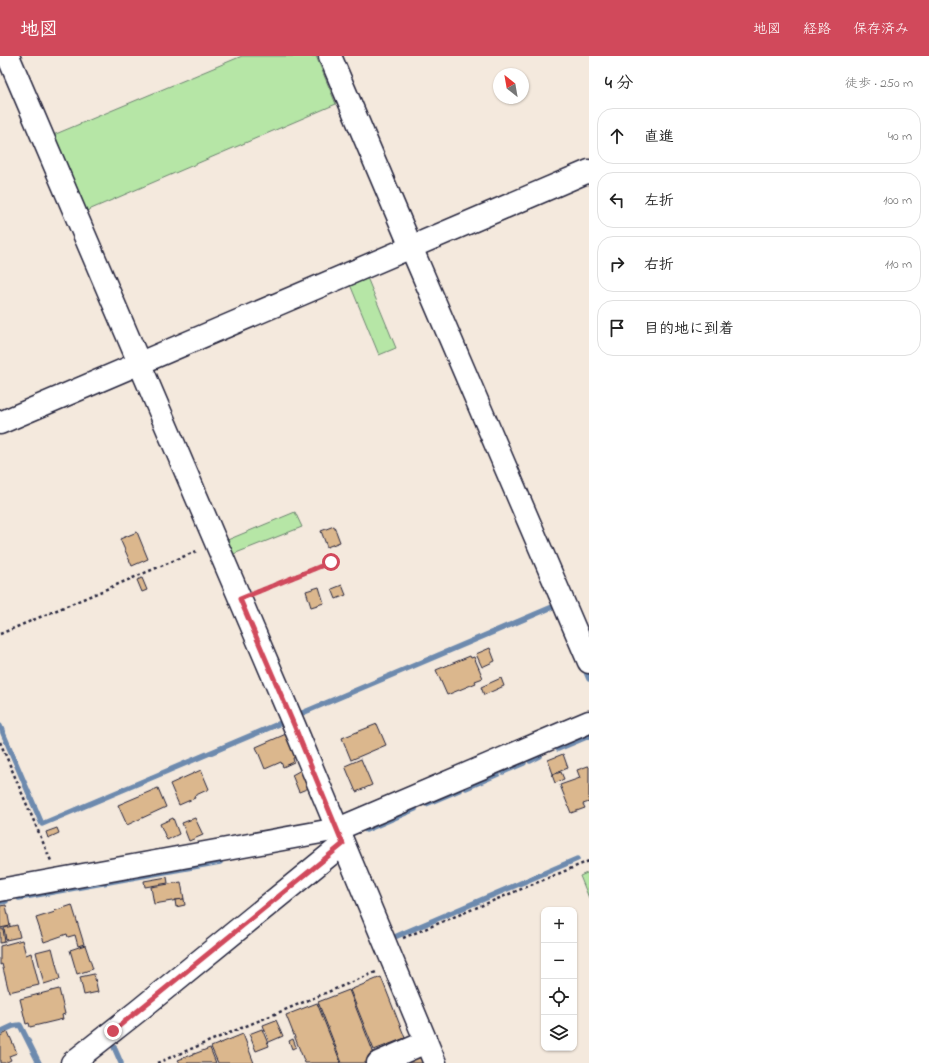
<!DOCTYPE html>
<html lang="ja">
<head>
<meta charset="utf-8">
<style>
	body { margin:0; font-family:"Indie Flower","Klee One",sans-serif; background:#f2f2f2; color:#222 }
	.controls { position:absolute; right:12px; bottom:12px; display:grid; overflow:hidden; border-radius:8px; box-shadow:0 1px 3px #0004 }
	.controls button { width:36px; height:36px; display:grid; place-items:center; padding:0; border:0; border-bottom:1px solid #e0e0e0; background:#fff; color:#222; font:20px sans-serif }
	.compass { position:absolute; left:493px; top:12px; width:36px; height:36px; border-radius:50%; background:#fff; box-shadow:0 1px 3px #0004; rotate:329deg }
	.stop { position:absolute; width:12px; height:12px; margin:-9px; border:3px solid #d1495b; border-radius:50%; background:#fff }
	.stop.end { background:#d1495b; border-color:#fff; box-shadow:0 1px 4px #0008 }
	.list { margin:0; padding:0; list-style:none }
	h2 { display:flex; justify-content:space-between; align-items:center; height:52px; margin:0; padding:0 16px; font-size:17px }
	h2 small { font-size:13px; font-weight:400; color:#767676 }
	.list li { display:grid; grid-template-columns:26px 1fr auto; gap:12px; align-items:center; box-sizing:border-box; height:56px; margin:0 8px 8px; padding:0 8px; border:1px solid #e0e0e0; border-radius:16px }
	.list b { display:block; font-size:15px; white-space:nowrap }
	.list em { font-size:13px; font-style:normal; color:#767676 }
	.icon { flex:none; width:22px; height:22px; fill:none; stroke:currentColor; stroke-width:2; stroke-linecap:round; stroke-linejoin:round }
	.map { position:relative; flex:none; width:589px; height:1007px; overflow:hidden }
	header { display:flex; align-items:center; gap:24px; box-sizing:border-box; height:56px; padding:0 20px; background:#d1495b; color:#fff }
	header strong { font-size:19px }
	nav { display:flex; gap:22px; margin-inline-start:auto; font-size:14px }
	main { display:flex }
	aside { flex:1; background:#fff }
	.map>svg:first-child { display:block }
	.green { fill:#b6e6a6; stroke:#6c8470 }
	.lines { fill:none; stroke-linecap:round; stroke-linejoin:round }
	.stream { stroke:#6d8aae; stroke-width:5.5 }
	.building { fill:#dbb78d; stroke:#22223b }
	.minor-casing { stroke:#22223b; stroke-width:25 }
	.path { stroke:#22223b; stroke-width:2.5; stroke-dasharray:3 3; stroke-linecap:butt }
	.minor { stroke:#fff; stroke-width:22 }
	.route { stroke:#d1495b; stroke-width:5 }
</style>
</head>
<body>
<header>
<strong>地図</strong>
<nav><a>地図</a><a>経路</a><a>保存済み</a></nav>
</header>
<main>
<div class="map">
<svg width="589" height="1007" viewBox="0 0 589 1007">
	<rect width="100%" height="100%" fill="#f4e9dd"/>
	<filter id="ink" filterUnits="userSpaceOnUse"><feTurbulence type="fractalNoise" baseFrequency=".025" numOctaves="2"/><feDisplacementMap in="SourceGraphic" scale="8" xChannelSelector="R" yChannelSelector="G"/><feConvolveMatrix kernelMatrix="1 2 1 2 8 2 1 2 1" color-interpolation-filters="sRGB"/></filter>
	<g filter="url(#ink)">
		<!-- green -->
		<g class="green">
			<path d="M 242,0 L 316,0 L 336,48 L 84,156 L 51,80 Z"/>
			<path d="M 366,219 L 396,292 L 379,299 L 349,226 Z"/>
			<path d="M 295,456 L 302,471 L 231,499 L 225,485 Z"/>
			<path d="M 589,816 L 589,842 L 580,820 Z"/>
		</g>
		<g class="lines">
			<!-- stream -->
			<g class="stream">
				<path d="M 583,609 L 589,623"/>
				<path d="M 300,658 L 557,549 L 558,552"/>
				<path d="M 0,670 L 42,768 L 283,666"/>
				<path d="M 558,693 L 589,680"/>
				<path d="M 530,705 L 540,700"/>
				<path d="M 503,716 L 524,707"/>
				<path d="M 466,732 L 498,718"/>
				<path d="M 426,748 L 459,734"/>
				<path d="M 366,774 L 415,753"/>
				<path d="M 19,842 L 220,806"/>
				<path d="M 0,846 L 6,845"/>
				<path d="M 397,880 L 577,803"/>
				<path d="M 0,976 L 13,970 L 20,969 L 39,1007"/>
				<path d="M 114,991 L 121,1007"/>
			</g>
		</g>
		<!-- building -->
		<g class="building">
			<path d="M 334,470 L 340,486 L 327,491 L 321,475 Z"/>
			<path d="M 137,476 L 148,503 L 132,510 L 120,483 Z"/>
			<path d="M 142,522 L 147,534 L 142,536 L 137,524 Z"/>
			<path d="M 342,529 L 346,539 L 336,543 L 332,533 Z"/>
			<path d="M 319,531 L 324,547 L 311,551 L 306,535 Z"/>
			<path d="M 490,592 L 495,605 L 482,611 L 476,598 Z"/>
			<path d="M 470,600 L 471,602 L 474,601 L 483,622 L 475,625 L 476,627 L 447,639 L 436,614 Z"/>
			<path d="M 501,622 L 504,630 L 484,639 L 481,631 Z"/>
			<path d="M 377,668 L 386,689 L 351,704 L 342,682 Z"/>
			<path d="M 286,678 L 295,701 L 293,702 L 294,706 L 283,711 L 281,706 L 265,713 L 256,691 Z"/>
			<path d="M 563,698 L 568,712 L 553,718 L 548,704 Z"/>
			<path d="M 361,703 L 372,729 L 356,736 L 345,710 Z"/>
			<path d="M 588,710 L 589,711 L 589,746 L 583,748 L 585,752 L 571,757 L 560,729 L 580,722 L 577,714 Z"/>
			<path d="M 201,714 L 209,733 L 194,740 L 195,742 L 179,749 L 170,728 Z"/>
			<path d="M 301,714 L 309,732 L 299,736 L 292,719 Z"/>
			<path d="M 561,716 L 564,723 L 555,727 L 552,719 Z"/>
			<path d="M 158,732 L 166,751 L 127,769 L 118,749 Z"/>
			<path d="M 173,762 L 179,778 L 167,784 L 160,768 Z"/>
			<path d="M 195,762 L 203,779 L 189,785 L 182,767 Z"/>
			<path d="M 57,772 L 59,777 L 48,782 L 46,776 Z"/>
			<path d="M 167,821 L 168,827 L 145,831 L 144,825 Z"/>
			<path d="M 181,826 L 184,843 L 154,848 L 151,831 Z"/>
			<path d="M 184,843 L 185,849 L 176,851 L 175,844 Z"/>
			<path d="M 6,849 L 10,870 L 0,872 L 0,850 Z"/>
			<path d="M 72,849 L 84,888 L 78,890 L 75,879 L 68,881 L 67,878 L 44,886 L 36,862 L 55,856 L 54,855 Z"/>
			<path d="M 17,869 L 20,881 L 6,884 L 4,872 Z"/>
			<path d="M 0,873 L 3,873 L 5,886 L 0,887 Z"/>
			<path d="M 22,884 L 26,899 L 31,897 L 39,929 L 9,936 L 2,908 L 0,909 L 0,890 Z"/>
			<path d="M 85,889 L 93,913 L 77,918 L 70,894 Z"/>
			<path d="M 52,892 L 60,923 L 44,928 L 36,896 Z"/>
			<path d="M 94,918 L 98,936 L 84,939 L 80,921 Z"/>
			<path d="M 381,921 L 405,982 L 374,994 L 350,934 Z"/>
			<path d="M 59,933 L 65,958 L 62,959 L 63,963 L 30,971 L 29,967 L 26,968 L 20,943 Z"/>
			<path d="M 349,934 L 376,1003 L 366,1007 L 342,1007 L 318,946 Z"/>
			<path d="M 317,947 L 341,1007 L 305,1007 L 286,959 Z"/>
			<path d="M 276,964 L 283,980 L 269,986 L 263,969 Z"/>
			<path d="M 262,973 L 269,990 L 256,995 L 249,978 Z"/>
			<path d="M 8,976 L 17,997 L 9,1000 L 11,1004 L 5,1007 L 0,1007 L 0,980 Z"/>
			<path d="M 243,978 L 254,1007 L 218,1007 L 211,991 Z"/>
			<path d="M 293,983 L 296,991 L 292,993 L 289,985 Z"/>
			<path d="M 210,992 L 216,1007 L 180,1007 L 178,1004 Z"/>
			<path d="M 422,997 L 426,1007 L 399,1007 Z"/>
		</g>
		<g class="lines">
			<defs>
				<g id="minor">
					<path d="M 8,0 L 294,669 L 435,1007"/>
					<path d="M 330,0 L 411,191 L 589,606"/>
					<path d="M 0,367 L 589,115"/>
					<path d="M 0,834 L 338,773 L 589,666"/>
					<path d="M 72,1007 L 138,955 L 343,788"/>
					<path d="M 378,1007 L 426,986"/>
				</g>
			</defs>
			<!-- minor casing -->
			<use href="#minor" class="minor-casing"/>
			<!-- path -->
			<g class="path">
				<path d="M 257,536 L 331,506"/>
				<path d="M 0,578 L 199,494"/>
				<path d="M 0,686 L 51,805"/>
				<path d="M 403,882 L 589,805"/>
				<path d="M 157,1007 L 376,916"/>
			</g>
			<!-- minor -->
			<use href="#minor" class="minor"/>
		</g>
	</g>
	<g class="lines" filter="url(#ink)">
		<!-- route -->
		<path class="route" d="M 113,975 L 343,788 L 294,669 L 240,543 L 331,506"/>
	</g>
</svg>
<div class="controls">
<button>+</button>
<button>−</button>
<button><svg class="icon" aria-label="locate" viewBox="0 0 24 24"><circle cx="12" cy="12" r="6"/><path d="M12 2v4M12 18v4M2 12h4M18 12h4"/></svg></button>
<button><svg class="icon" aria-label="layers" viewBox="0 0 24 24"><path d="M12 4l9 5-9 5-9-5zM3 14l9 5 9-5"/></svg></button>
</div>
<svg class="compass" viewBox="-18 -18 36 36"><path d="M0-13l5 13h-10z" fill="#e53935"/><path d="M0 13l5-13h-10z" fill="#767676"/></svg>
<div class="stop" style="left:331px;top:506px"></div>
<div class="stop end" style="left:113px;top:975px"></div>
</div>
<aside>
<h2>4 分<small>徒歩 · 250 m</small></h2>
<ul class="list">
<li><svg class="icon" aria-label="ahead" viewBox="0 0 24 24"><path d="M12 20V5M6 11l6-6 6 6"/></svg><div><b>直進</b></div><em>40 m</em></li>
<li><svg class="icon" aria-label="left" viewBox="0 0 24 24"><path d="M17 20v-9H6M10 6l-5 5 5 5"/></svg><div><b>左折</b></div><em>100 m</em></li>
<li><svg class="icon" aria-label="right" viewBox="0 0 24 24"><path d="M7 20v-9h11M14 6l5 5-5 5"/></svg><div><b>右折</b></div><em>110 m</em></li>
<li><svg class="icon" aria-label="arrive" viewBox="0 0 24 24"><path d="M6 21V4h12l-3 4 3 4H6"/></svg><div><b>目的地に到着</b></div></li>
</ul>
</aside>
</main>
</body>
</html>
